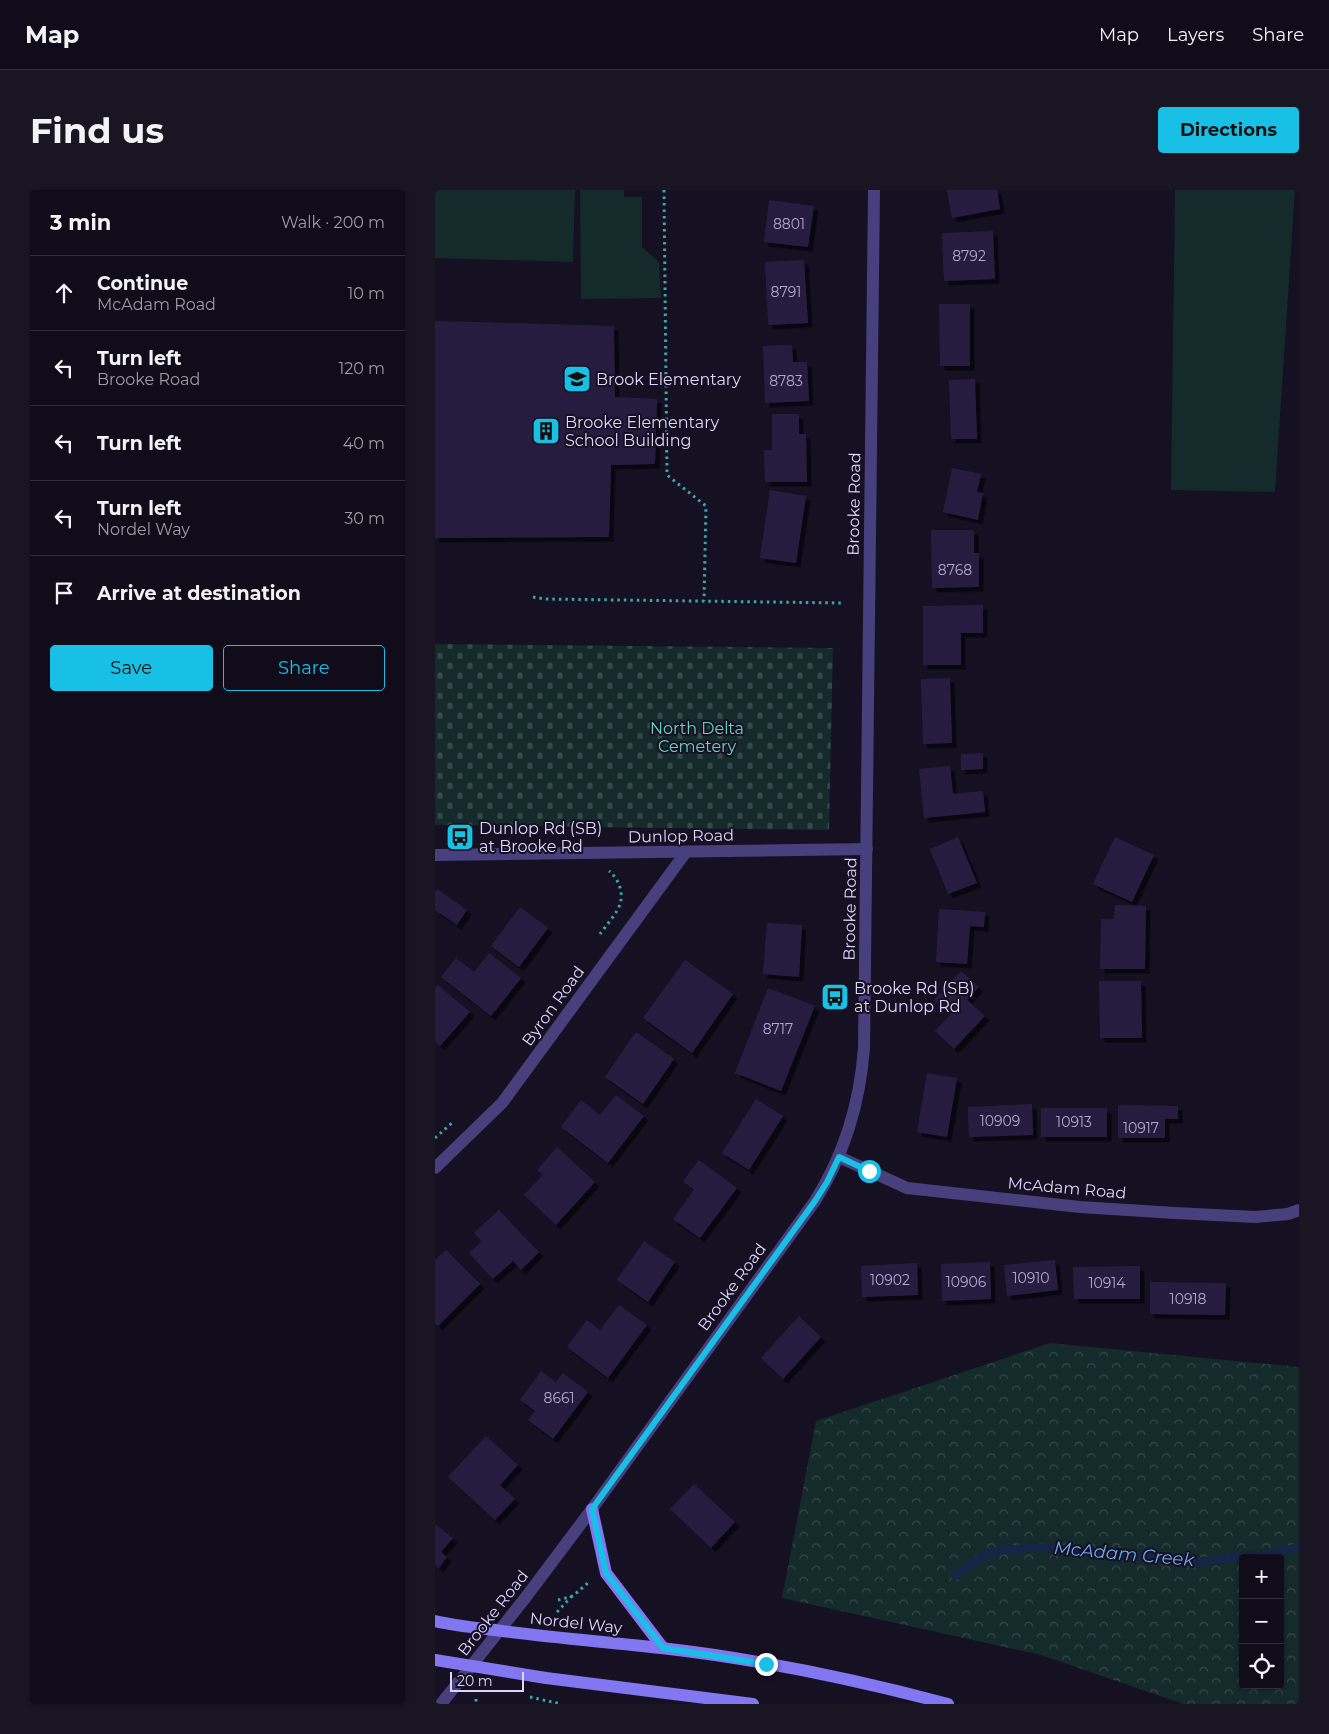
<!DOCTYPE html>
<html lang="en">
<head>
<meta charset="utf-8">
<style>
	body { margin:0; font-family:Montserrat,sans-serif; background:#191523; color:#f1f3f6 }
	.controls { position:absolute; right:15px; bottom:15px; display:grid; overflow:hidden; border-radius:5px; box-shadow:0 1px 4px #0004 }
	.controls button { width:45px; height:45px; display:grid; place-items:center; padding:0; border:0; border-bottom:1px solid #302c39; background:#100c1a; color:#f1f3f6; font:25px sans-serif }
	.scale { position:absolute; left:15px; bottom:12px; width:74px; box-sizing:border-box; padding-left:5px; border:2px solid #ddd6fb; border-top:0; font-size:14px; line-height:18px; white-space:nowrap; color:#ddd6fb; -webkit-text-stroke:4px #151022; paint-order:stroke }
	.stop { position:absolute; width:15px; height:15px; margin:-11px; border:4px solid #18c0e5; border-radius:50%; background:#fff }
	.stop.end { background:#18c0e5; border-color:#fff; box-shadow:0 1px 5px #0008 }
	.list { margin:0; padding:0; list-style:none }
	h2 { display:flex; justify-content:space-between; align-items:center; height:65px; margin:0; padding:0 20px; font-size:21px }
	h2 small { font-size:16px; font-weight:400; color:#9c9ba2 }
	.list li { display:grid; grid-template-columns:32px 1fr auto; gap:15px; align-items:center; box-sizing:border-box; height:75px; padding:0 20px; border-top:1px solid #302c39 }
	.list b { display:block; font-size:19px; white-space:nowrap }
	.list p { margin:0; font-size:16px; white-space:nowrap; color:#9c9ba2 }
	.list em { font-size:16px; font-style:normal; color:#9c9ba2 }
	.actions { display:flex; gap:10px; padding:15px 20px }
	.actions a { flex:1; padding:11px 0; border:1px solid #18c0e5; border-radius:5px; text-align:center; font-size:18px; color:#18c0e5 }
	.actions .main { background:#18c0e5; color:#111 }
	.icon { flex:none; width:28px; height:28px; fill:none; stroke:currentColor; stroke-width:2; stroke-linecap:round; stroke-linejoin:round }
	.map { position:relative; flex:none; width:864px; height:1514px; overflow:hidden; border-radius:5px }
	header { display:flex; align-items:center; gap:30px; box-sizing:border-box; height:70px; padding:0 25px; background:#100c1a; border-bottom:1px solid #302c39 }
	header strong { font-size:24px }
	nav { display:flex; gap:28px; margin-inline-start:auto; font-size:18px }
	.intro { display:flex; align-items:center; justify-content:space-between; box-sizing:border-box; height:120px; padding:0 30px }
	h1 { margin:0; font-size:35px }
	.button { padding:12px 22px; border-radius:5px; background:#18c0e5; color:#111; font-size:18px; font-weight:700 }
	main { display:flex; gap:30px; padding:0 30px }
	aside { flex:1; background:#100c1a; border-radius:5px; box-shadow:0 1px 4px #0004 }
	.map>svg:first-child { display:block }
	.forest { fill:url(#forest-crowns); fill-rule:evenodd }
	.cemetery { fill:url(#cemetery-stones) }
	.park { fill:#142a2b }
	.lines { fill:none; stroke-linecap:round; stroke-linejoin:round }
	.stream { stroke:#152547; stroke-width:8 }
	.building { fill:#281e41; filter:url(#shadow) }
	.path { stroke:#3ba7a9; stroke-width:3; stroke-dasharray:2.5 4; stroke-linecap:butt }
	.minor { stroke:#47407c; stroke-width:12 }
	.tertiary { stroke:#47407c; stroke-width:12 }
	.secondary { stroke:#8376f1; stroke-width:12 }
	.route { stroke:#18c0e5; stroke-width:6 }
	.labels { text-anchor:middle; dominant-baseline:central; stroke-width:4; stroke-linejoin:round; paint-order:stroke }
	.number-label { font-size:14px; fill:#b0a8cc }
	.poi-label { font-size:16px; fill:#ddd6fb; stroke:#151022; text-anchor:start }
	.street-label { font-size:16px; fill:#ddd6fb; stroke:#151022 }
	.park-label { font-size:16px; fill:#69d3c1; stroke:#151022 }
	.water-label { font-size:18px; font-style:italic; fill:#6eaaf0; stroke:#151022 }
</style>
</head>
<body>
<header>
<strong>Map</strong>
<nav><a>Map</a><a>Layers</a><a>Share</a></nav>
</header>
<div class="intro"><h1>Find us</h1><a class="button">Directions</a></div>
<main>
<aside>
<h2>3 min<small>Walk · 200 m</small></h2>
<ul class="list">
<li><svg class="icon" aria-label="ahead" viewBox="0 0 24 24"><path d="M12 20V5M6 11l6-6 6 6"/></svg><div><b>Continue</b><p>McAdam Road</p></div><em>10 m</em></li>
<li><svg class="icon" aria-label="left" viewBox="0 0 24 24"><path d="M17 20v-9H6M10 6l-5 5 5 5"/></svg><div><b>Turn left</b><p>Brooke Road</p></div><em>120 m</em></li>
<li><svg class="icon" aria-label="left" viewBox="0 0 24 24"><path d="M17 20v-9H6M10 6l-5 5 5 5"/></svg><div><b>Turn left</b></div><em>40 m</em></li>
<li><svg class="icon" aria-label="left" viewBox="0 0 24 24"><path d="M17 20v-9H6M10 6l-5 5 5 5"/></svg><div><b>Turn left</b><p>Nordel Way</p></div><em>30 m</em></li>
<li><svg class="icon" aria-label="arrive" viewBox="0 0 24 24"><path d="M6 21V4h12l-3 4 3 4H6"/></svg><div><b>Arrive at destination</b></div></li>
</ul>
<div class="actions"><a class="main">Save</a><a>Share</a></div>
</aside>
<div class="map">
<svg width="864" height="1514" viewBox="0 0 864 1514">
	<defs>
		<pattern id="forest-crowns" width="20" height="18" patternUnits="userSpaceOnUse" patternTransform="scale(1.25)"><rect width="20" height="18" fill="#142a2b"/><path d="M2 6a3 3 0 1 1 6 0M12 15a3 3 0 1 1 6 0" fill="none" stroke="#36484b"/></pattern>
		<pattern id="cemetery-stones" width="16" height="16" patternUnits="userSpaceOnUse" patternTransform="scale(1.25)"><rect width="16" height="16" fill="#142a2b"/><path d="M2 7V4a2 2 0 0 1 4 0v3zM10 15v-3a2 2 0 0 1 4 0v3z" fill="#36484b"/></pattern>
		<filter id="shadow"><feDropShadow dx="4.5" dy="4.5" stdDeviation="0" flood-color="#0009"/></filter>
	</defs>
	<rect width="100%" height="100%" fill="#151022"/>
	<!-- forest -->
	<path class="forest" d="M 615,1153 L 864,1177 L 864,1514 L 748,1514 L 606,1465 L 347,1408 L 381,1231 ZM 808,1368 L 845,1368 L 845,1495 L 808,1495 Z"/>
	<!-- cemetery -->
	<path class="cemetery" d="M 0,454 L 398,458 L 394,640 L 0,635 Z"/>
	<!-- park -->
	<g class="park">
		<path d="M 0,0 L 140,0 L 138,72 L 0,68 Z"/>
		<path d="M 145,0 L 189,0 L 189,7 L 207,7 L 207,57 L 224,72 L 226,108 L 146,109 Z"/>
		<path d="M 740,0 L 860,0 L 840,302 L 736,300 Z"/>
	</g>
	<g class="lines">
		<!-- stream -->
		<path class="stream" d="M 520,1386 L 549,1365 L 569,1360 L 602,1357 L 760,1372 L 833,1364 L 864,1357"/>
	</g>
	<!-- building -->
	<g class="building">
		<path d="M 512,0 L 562,0 L 565,19 L 517,28 Z"/>
		<path d="M 334,10 L 379,16 L 373,57 L 329,52 Z"/>
		<path d="M 558,41 L 560,89 L 509,91 L 507,43 Z"/>
		<path d="M 369,70 L 373,133 L 333,135 L 330,72 Z"/>
		<path d="M 504,114 L 535,114 L 535,176 L 505,176 Z"/>
		<path d="M 0,131 L 179,136 L 180,207 L 222,209 L 220,274 L 176,275 L 174,347 L 0,348 Z"/>
		<path d="M 357,155 L 358,172 L 372,172 L 374,211 L 330,213 L 328,156 Z"/>
		<path d="M 540,189 L 542,249 L 516,249 L 514,190 Z"/>
		<path d="M 337,224 L 364,224 L 364,244 L 371,244 L 372,292 L 330,292 L 329,260 L 337,260 Z"/>
		<path d="M 517,278 L 546,284 L 542,302 L 548,303 L 543,330 L 508,322 Z"/>
		<path d="M 335,300 L 371,306 L 361,373 L 325,368 Z"/>
		<path d="M 496,340 L 539,340 L 539,363 L 544,363 L 544,397 L 497,398 Z"/>
		<path d="M 548,415 L 548,443 L 526,443 L 526,475 L 488,475 L 488,416 Z"/>
		<path d="M 515,488 L 517,553 L 488,554 L 486,489 Z"/>
		<path d="M 548,563 L 548,579 L 526,580 L 526,564 Z"/>
		<path d="M 515,576 L 518,604 L 548,601 L 550,622 L 489,628 L 484,579 Z"/>
		<path d="M 523,647 L 542,693 L 513,704 L 495,659 Z"/>
		<path d="M 680,647 L 719,665 L 697,712 L 658,694 Z"/>
		<path d="M 2,699 L 32,720 L 22,735 L 0,720 L 0,702 Z"/>
		<path d="M 680,715 L 711,716 L 710,779 L 665,779 L 666,729 L 679,729 Z"/>
		<path d="M 85,717 L 113,738 L 84,777 L 56,756 Z"/>
		<path d="M 504,719 L 550,722 L 549,737 L 535,736 L 532,774 L 501,772 Z"/>
		<path d="M 332,733 L 367,735 L 364,787 L 328,784 Z"/>
		<path d="M 54,763 L 86,788 L 56,826 L 6,787 L 21,768 L 39,782 Z"/>
		<path d="M 250,770 L 298,804 L 257,863 L 208,828 Z"/>
		<path d="M 526,781 L 544,797 L 532,810 L 550,826 L 519,859 L 500,841 L 515,825 L 499,810 Z"/>
		<path d="M 664,791 L 706,791 L 707,848 L 665,848 Z"/>
		<path d="M 3,795 L 35,822 L 5,856 L 0,851 L 0,798 Z"/>
		<path d="M 333,798 L 380,816 L 346,901 L 300,883 Z"/>
		<path d="M 201,842 L 239,869 L 208,914 L 170,887 Z"/>
		<path d="M 492,883 L 522,888 L 512,947 L 482,942 Z"/>
		<path d="M 181,905 L 209,926 L 173,973 L 126,937 L 146,910 L 165,925 Z"/>
		<path d="M 321,909 L 348,926 L 314,980 L 287,963 Z"/>
		<path d="M 597,914 L 598,945 L 534,947 L 533,917 Z"/>
		<path d="M 683,915 L 743,916 L 743,929 L 730,929 L 730,948 L 683,948 Z"/>
		<rect x="606" y="918" width="66" height="29"/>
		<path d="M 122,957 L 160,992 L 121,1035 L 89,1005 L 108,985 L 102,980 Z"/>
		<path d="M 264,970 L 302,998 L 265,1048 L 238,1029 L 259,1000 L 248,991 Z"/>
		<path d="M 64,1020 L 104,1062 L 86,1080 L 78,1071 L 58,1089 L 34,1063 L 47,1051 L 39,1043 Z"/>
		<path d="M 209,1051 L 240,1072 L 213,1112 L 182,1090 Z"/>
		<path d="M 11,1060 L 45,1094 L 3,1136 L 0,1133 L 0,1070 Z"/>
		<path d="M 620,1070 L 623,1100 L 572,1106 L 569,1075 Z"/>
		<path d="M 555,1072 L 556,1109 L 507,1111 L 506,1074 Z"/>
		<path d="M 482,1073 L 483,1105 L 427,1107 L 426,1076 Z"/>
		<path d="M 705,1076 L 705,1109 L 639,1109 L 638,1077 Z"/>
		<path d="M 715,1092 L 791,1093 L 790,1125 L 715,1124 Z"/>
		<path d="M 184,1115 L 212,1135 L 173,1188 L 132,1157 L 152,1130 L 165,1140 Z"/>
		<path d="M 364,1126 L 386,1147 L 348,1189 L 326,1168 Z"/>
		<path d="M 106,1181 L 121,1192 L 128,1183 L 153,1202 L 118,1249 L 93,1230 L 100,1221 L 85,1210 Z"/>
		<path d="M 51,1246 L 83,1275 L 65,1295 L 80,1309 L 60,1330 L 13,1287 Z"/>
		<path d="M 259,1294 L 300,1332 L 276,1358 L 235,1319 Z"/>
		<path d="M 0,1334 L 18,1348 L 6,1362 L 12,1367 L 4,1378 L 0,1375 Z"/>
	</g>
	<g class="lines">
		<!-- path -->
		<g class="path">
			<path d="M 229,0 L 232,285 L 271,316 L 269,411"/>
			<path d="M 98,407 L 110,409 L 407,413"/>
			<path d="M 165,744 C 170,737 183,722 185,714 C 189,702 183,688 174,681"/>
			<path d="M 0,948 L 18,932"/>
			<path d="M 123,1410 L 138,1406 L 154,1392"/>
			<path d="M 122,1422 L 137,1406"/>
			<path d="M 95,1507 L 126,1514"/>
			<path d="M 41,1509 L 41,1514"/>
		</g>
		<!-- minor -->
		<g class="minor">
			<path d="M 404,967 L 472,998 L 645,1017 L 740,1023 L 820,1027 L 853,1024 L 864,1020"/>
			<path d="M 0,978 L 67,913 L 251,662"/>
		</g>
		<!-- tertiary -->
		<g class="tertiary">
			<path d="M 0,665 L 432,659"/>
			<path d="M 6,1514 L 91,1407 L 157,1319 L 380,1011 C 409,965 425,912 429,858 L 439,0"/>
		</g>
		<!-- secondary -->
		<g class="secondary">
			<path d="M 157,1319 L 171,1383 L 228,1458"/>
			<path d="M 0,1431 C 22,1436 45,1438 67,1441 C 120,1448 173,1452 226,1458 C 323,1469 419,1489 513,1514"/>
			<path d="M 0,1470 L 111,1488 L 318,1514"/>
		</g>
	</g>
	<g class="lines">
		<!-- route -->
		<path class="route" d="M 331,1474 L 228,1458 L 171,1383 L 157,1319 L 380,1011 L 392,992 L 404,967 L 434,981"/>
	</g>
	<!-- icons -->
	<defs>
		<symbol id="school-square" viewBox="-11 -11 22 22"><rect x="-9" y="-9" width="18" height="18" rx="4" fill="#18c0e5" stroke="#151022"/><path d="M0-5L7-2L0 1L-7-2ZM-4 1L0 2.5L4 1V4Q0 6-4 4Z" fill="#111"/></symbol>
		<symbol id="building-square" viewBox="-11 -11 22 22"><rect x="-9" y="-9" width="18" height="18" rx="4" fill="#18c0e5" stroke="#151022"/><path d="M-4-6H4V6H1V3H-1V6H-4ZM-2.5-4.3h1.7v1.8h-1.7ZM.8-4.3h1.7v1.8H.8ZM-2.5-1h1.7V.8h-1.7ZM.8-1h1.7V.8H.8Z" fill="#111"/></symbol>
		<symbol id="bus-square" viewBox="-11 -11 22 22"><rect x="-9" y="-9" width="18" height="18" rx="4" fill="#18c0e5" stroke="#151022"/><path d="M-5-6H5V4H4V6H2V4H-2V6H-4V4H-5ZM-3.5-4V0h7V-4ZM-3.5 1.2v1.5H-2V1.2ZM2 1.2v1.5H3.5V1.2Z" fill="#111"/></symbol>
	</defs>
	<g fill-rule="evenodd">
		<use href="#school-square" x="126" y="173" width="32" height="32"/>
		<use href="#building-square" x="95" y="225" width="32" height="32"/>
		<use href="#bus-square" x="9" y="631" width="32" height="32"/>
		<use href="#bus-square" x="384" y="791" width="32" height="32"/>
	</g>
	<g class="labels">
		<!-- number labels -->
		<g class="number-label">
			<text x="354" y="34">8801</text>
			<text x="534" y="66">8792</text>
			<text x="351" y="102">8791</text>
			<text x="351" y="191">8783</text>
			<text x="520" y="380">8768</text>
			<text x="343" y="839">8717</text>
			<text x="565" y="931">10909</text>
			<text x="639" y="932">10913</text>
			<text x="706" y="938">10917</text>
			<text x="596" y="1088">10910</text>
			<text x="455" y="1090">10902</text>
			<text x="531" y="1092">10906</text>
			<text x="672" y="1093">10914</text>
			<text x="753" y="1109">10918</text>
			<text x="124" y="1208">8661</text>
		</g>
		<!-- poi labels -->
		<g class="poi-label">
			<text x="161" y="189">Brook Elementary</text>
			<text x="130" y="232">Brooke Elementary<tspan x="130" dy="18">School Building</tspan></text>
			<text x="44" y="638">Dunlop Rd (SB)<tspan x="44" dy="18">at Brooke Rd</tspan></text>
			<text x="419" y="798">Brooke Rd (SB)<tspan x="419" dy="18">at Dunlop Rd</tspan></text>
		</g>
		<!-- street labels -->
		<g class="street-label">
			<text transform="translate(419 314) rotate(-89)">Brooke Road</text>
			<text transform="translate(246 646) rotate(-1)">Dunlop Road</text>
			<text transform="translate(415 719) rotate(-89)">Brooke Road</text>
			<text transform="translate(118 816) rotate(-54)">Byron Road</text>
			<text transform="translate(632 998) rotate(5)">McAdam Road</text>
			<text transform="translate(297 1097) rotate(-54)">Brooke Road</text>
			<text transform="translate(58 1423) rotate(-52)">Brooke Road</text>
			<text transform="translate(141 1433) rotate(6)">Nordel Way</text>
		</g>
		<!-- park labels -->
		<g class="park-label">
			<text x="262" y="538">North Delta<tspan x="262" dy="18">Cemetery</tspan></text>
		</g>
		<!-- water labels -->
		<g class="water-label">
			<text transform="translate(689 1364) rotate(5)">McAdam Creek</text>
		</g>
	</g>
</svg>
<div class="controls">
<button>+</button>
<button>−</button>
<button><svg class="icon" aria-label="locate" viewBox="0 0 24 24"><circle cx="12" cy="12" r="6"/><path d="M12 2v4M12 18v4M2 12h4M18 12h4"/></svg></button>
</div>
<div class="scale">20 m</div>
<div class="stop" style="left:434px;top:981px"></div>
<div class="stop end" style="left:331px;top:1474px"></div>
</div>
</main>
</body>
</html>
